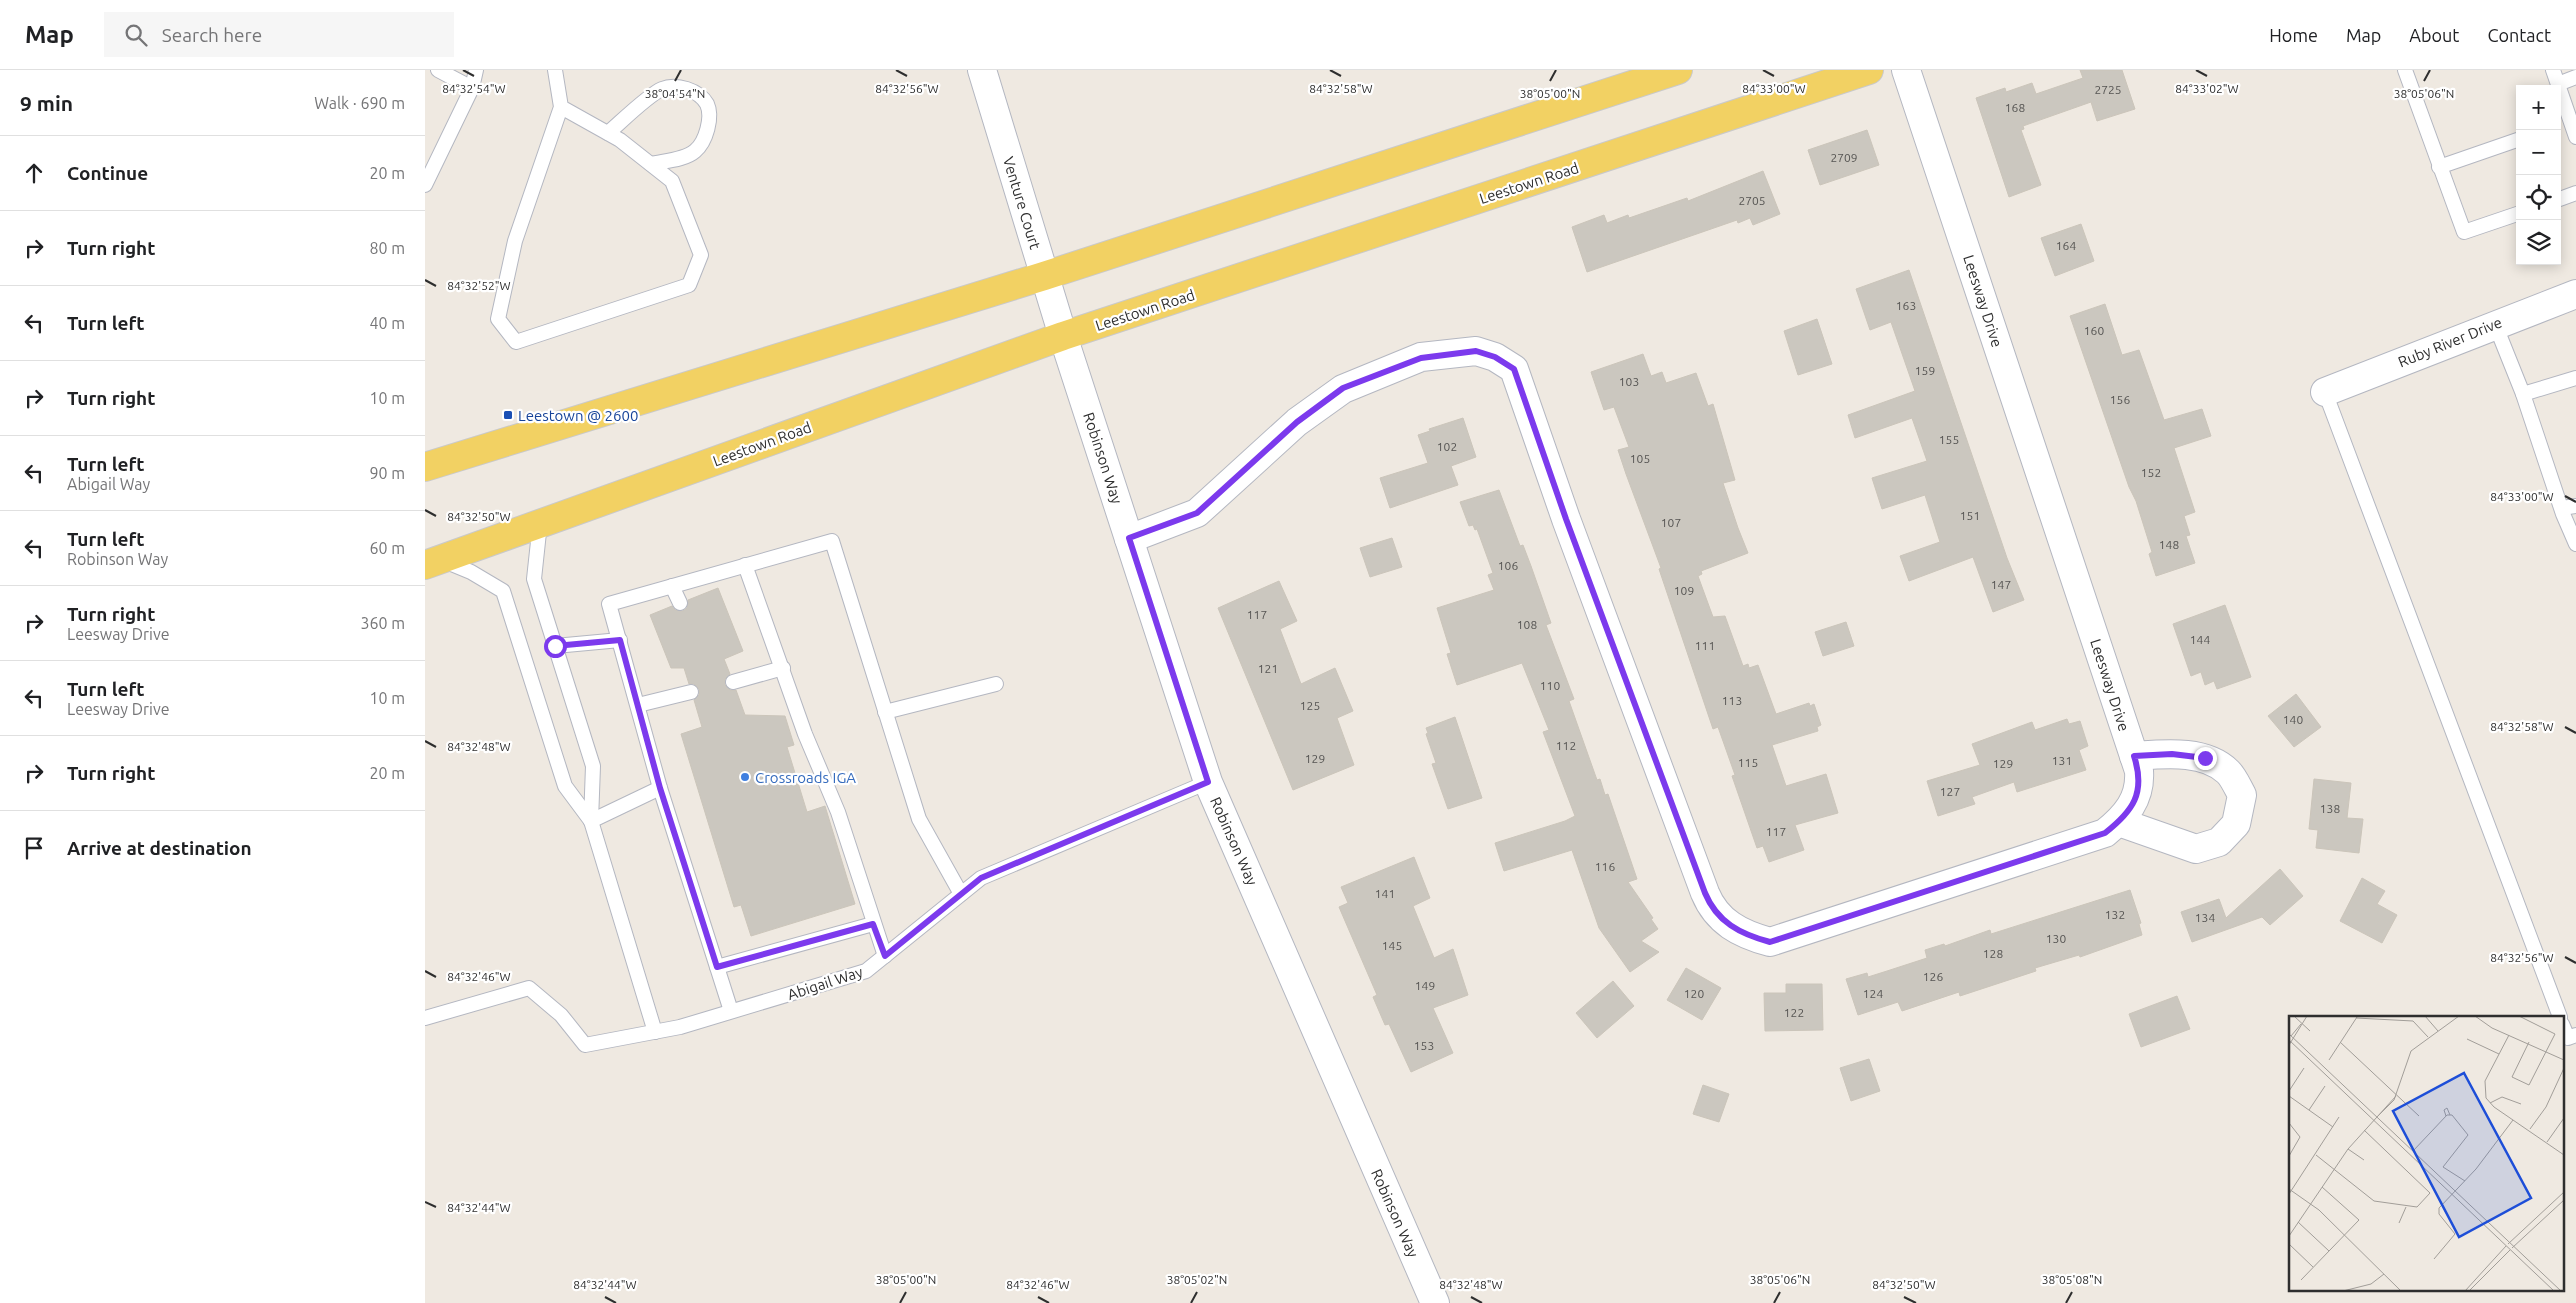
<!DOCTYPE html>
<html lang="en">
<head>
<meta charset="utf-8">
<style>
	body { margin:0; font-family:Ubuntu,sans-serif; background:#f6f6f6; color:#202124 }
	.controls { position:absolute; right:15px; top:15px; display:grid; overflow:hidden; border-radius:0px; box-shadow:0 2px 12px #0003 }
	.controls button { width:45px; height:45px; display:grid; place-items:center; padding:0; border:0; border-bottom:1px solid #e0e0e0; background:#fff; color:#202124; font:25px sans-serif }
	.stop { position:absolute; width:15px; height:15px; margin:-11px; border:4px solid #7c3aed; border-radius:50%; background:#fff }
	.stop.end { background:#7c3aed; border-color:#fff; box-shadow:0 1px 5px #0008 }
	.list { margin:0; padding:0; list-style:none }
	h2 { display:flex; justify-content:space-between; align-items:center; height:65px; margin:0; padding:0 20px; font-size:21px }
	h2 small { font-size:16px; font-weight:400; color:#757577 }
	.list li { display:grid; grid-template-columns:32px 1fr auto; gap:15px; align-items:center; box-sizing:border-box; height:75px; padding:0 20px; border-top:1px solid #e0e0e0 }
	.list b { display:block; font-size:19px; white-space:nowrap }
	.list p { margin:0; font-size:16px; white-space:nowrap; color:#757577 }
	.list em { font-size:16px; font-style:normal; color:#757577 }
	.icon { flex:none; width:28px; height:28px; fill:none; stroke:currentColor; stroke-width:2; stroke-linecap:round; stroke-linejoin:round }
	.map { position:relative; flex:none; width:2151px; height:1233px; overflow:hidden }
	header { display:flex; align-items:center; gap:30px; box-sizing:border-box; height:70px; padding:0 25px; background:#fff; border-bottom:1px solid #e0e0e0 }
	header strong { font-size:24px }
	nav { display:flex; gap:28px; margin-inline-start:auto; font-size:18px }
	.search { width:350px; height:45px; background:#f6f6f6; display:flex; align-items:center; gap:12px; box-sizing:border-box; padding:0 18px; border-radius:0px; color:#757577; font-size:19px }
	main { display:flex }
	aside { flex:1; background:#fff }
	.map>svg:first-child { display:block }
	.building { fill:#cbc7bf; stroke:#cbc5ba }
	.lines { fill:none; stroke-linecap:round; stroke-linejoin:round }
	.service-casing { stroke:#b4b7c1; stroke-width:16 }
	.minor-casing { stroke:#b4b7c1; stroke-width:30 }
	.primary-casing { stroke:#c9c9c9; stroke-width:30 }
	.service { stroke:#fff; stroke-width:14 }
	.minor { stroke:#fff; stroke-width:28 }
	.primary { stroke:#f2d163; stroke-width:28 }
	.route { stroke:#7c3aed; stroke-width:6 }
	.ticks { fill:none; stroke:#2e2e2e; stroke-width:2 }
	.transit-dot { fill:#1a4fb4; stroke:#fff; stroke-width:2 }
	.shop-dot { fill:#3f7fe0; stroke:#fff; stroke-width:2 }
	.labels { text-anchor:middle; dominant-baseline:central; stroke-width:4.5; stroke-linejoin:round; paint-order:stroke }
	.number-label { font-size:12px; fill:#555452 }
	.street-label { font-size:15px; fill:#2e2e2e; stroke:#fff }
	.transit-label { font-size:15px; fill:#164399; stroke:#fff; text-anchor:start }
	.shop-label { font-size:15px; fill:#366cbe; stroke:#fff; text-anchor:start }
	.inset-road { fill:none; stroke:#a29e99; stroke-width:1 }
	.view { fill:#1d4ed8; fill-opacity:0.15; stroke:#1d4ed8; stroke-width:2.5 }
	.inset-edge { fill:none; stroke:#2e2e2e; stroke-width:2.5 }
	.ticks-label { font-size:12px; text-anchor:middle; fill:#2e2e2e; stroke:#fff; stroke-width:4.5; stroke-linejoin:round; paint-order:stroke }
</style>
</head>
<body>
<header>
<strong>Map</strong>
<div class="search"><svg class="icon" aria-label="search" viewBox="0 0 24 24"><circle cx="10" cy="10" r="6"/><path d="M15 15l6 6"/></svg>Search here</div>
<nav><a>Home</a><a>Map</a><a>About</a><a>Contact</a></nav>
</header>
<main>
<aside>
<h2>9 min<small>Walk · 690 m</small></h2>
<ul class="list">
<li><svg class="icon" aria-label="ahead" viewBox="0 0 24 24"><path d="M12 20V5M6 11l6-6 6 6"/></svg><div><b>Continue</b></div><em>20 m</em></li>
<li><svg class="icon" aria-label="right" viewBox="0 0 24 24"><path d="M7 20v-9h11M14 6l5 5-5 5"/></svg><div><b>Turn right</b></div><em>80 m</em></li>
<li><svg class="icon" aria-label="left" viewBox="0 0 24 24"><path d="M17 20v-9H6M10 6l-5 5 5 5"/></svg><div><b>Turn left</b></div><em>40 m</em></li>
<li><svg class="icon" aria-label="right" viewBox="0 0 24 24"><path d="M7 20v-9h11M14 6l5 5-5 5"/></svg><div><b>Turn right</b></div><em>10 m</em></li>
<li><svg class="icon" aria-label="left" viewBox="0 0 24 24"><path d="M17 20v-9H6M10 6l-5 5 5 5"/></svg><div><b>Turn left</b><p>Abigail Way</p></div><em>90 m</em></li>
<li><svg class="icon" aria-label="left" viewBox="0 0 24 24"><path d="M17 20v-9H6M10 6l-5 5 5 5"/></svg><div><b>Turn left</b><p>Robinson Way</p></div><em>60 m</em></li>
<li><svg class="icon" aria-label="right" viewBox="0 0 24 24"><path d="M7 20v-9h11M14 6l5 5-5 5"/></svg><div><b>Turn right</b><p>Leesway Drive</p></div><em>360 m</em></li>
<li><svg class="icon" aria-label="left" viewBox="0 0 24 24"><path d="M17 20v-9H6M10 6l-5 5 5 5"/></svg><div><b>Turn left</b><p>Leesway Drive</p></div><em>10 m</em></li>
<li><svg class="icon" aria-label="right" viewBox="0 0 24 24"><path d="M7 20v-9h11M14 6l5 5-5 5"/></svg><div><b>Turn right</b></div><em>20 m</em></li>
<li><svg class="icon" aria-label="arrive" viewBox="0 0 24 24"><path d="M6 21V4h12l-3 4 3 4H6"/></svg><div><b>Arrive at destination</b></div></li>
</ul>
</aside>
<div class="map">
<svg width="2151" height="1233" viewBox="0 0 2151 1233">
	<rect width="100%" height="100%" fill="#efe9e1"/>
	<!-- building -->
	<g class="building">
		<path d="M 1655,0 L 1697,0 L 1710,39 L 1672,51 L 1666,32 L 1598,56 L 1599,59 L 1596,60 L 1616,115 L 1584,127 L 1551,28 L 1580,18 L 1581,22 L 1607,13 L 1611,24 L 1658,8 Z"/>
		<path d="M 1442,60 L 1454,95 L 1395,115 L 1383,80 Z"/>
		<path d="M 1338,101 L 1355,144 L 1328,155 L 1325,148 L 1313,153 L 1312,150 L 1162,202 L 1147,157 L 1179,145 L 1182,153 L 1203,145 L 1204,148 L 1262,128 L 1263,131 Z"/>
		<path d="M 1656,154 L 1669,191 L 1630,206 L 1616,168 Z"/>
		<path d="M 1484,200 L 1582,488 L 1599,530 L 1568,542 L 1548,487 L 1484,511 L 1475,486 L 1515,472 L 1500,425 L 1457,439 L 1447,408 L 1502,391 L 1487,348 L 1430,368 L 1423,345 L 1490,321 L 1466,252 L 1445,260 L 1431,219 Z"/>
		<path d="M 1680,234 L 1697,285 L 1714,280 L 1739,350 L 1777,339 L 1786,366 L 1749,378 L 1770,442 L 1759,446 L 1765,465 L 1761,466 L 1770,493 L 1731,506 L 1724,484 L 1727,482 L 1711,431 L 1704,417 L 1645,246 Z"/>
		<path d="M 1392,249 L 1407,294 L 1373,305 L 1359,261 Z"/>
		<path d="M 1218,284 L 1226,306 L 1237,302 L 1241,313 L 1271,303 L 1283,336 L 1288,334 L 1310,410 L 1298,413 L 1313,458 L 1323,483 L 1276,501 L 1277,504 L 1273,506 L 1288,547 L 1300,546 L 1318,596 L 1323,594 L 1324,598 L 1333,595 L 1351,644 L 1384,633 L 1385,636 L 1389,634 L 1396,655 L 1392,657 L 1393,661 L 1347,675 L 1361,716 L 1401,704 L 1413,743 L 1370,755 L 1379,780 L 1344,792 L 1338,776 L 1332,778 L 1307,706 L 1310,705 L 1293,657 L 1288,659 L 1235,502 L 1234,499 L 1236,498 L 1201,404 L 1193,380 L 1204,377 L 1189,337 L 1179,340 L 1166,302 Z"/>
		<path d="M 1038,348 L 1051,387 L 1026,396 L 1033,415 L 965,438 L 955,408 L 1003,393 L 993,365 L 1005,361 L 1004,359 Z"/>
		<path d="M 1074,420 L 1095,476 L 1098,475 L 1106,496 L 1126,553 L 1121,555 L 1149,629 L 1144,631 L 1172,710 L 1175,709 L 1180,725 L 1183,724 L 1212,809 L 1203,812 L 1228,848 L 1226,849 L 1233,859 L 1216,871 L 1234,882 L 1205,902 L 1174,858 L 1147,780 L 1079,801 L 1070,773 L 1140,751 L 1150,746 L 1118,662 L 1124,660 L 1097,593 L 1032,615 L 1022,584 L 1026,583 L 1012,538 L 1069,520 L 1063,505 L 1068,503 L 1052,459 L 1050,460 L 1048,455 L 1044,456 L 1035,432 Z"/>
		<path d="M 967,468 L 977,497 L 945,507 L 935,478 Z"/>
		<path d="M 854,511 L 872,551 L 855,559 L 876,614 L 910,598 L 928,641 L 912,648 L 929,695 L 868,720 L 793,538 Z"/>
		<path d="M 293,518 L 318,581 L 299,589 L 305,604 L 300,609 L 300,615 L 305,620 L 311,620 L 320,645 L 360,646 L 369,675 L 362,677 L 382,742 L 400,736 L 430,834 L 326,866 L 316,835 L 309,837 L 256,664 L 277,657 L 269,630 L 274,625 L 274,619 L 269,614 L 264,614 L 259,598 L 246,598 L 225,545 L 247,536 L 250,540 L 258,541 L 262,538 L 263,530 Z"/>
		<path d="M 1800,535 L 1826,607 L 1792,619 L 1789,611 L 1780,615 L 1776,602 L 1766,606 L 1748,554 Z"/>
		<path d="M 1421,552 L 1429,576 L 1398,586 L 1390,562 Z"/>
		<path d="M 1871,624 L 1896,657 L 1869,677 L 1843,646 Z"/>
		<path d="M 1030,647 L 1057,728 L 1023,739 L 1007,694 L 1011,693 L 1001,664 L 1003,663 L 1001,658 Z"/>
		<path d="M 1642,649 L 1644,654 L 1655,651 L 1663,676 L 1654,680 L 1661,700 L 1592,722 L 1589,712 L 1547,727 L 1550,734 L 1513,746 L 1502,711 L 1555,695 L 1547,674 L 1607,652 L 1610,660 Z"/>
		<path d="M 1889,709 L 1926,713 L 1922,748 L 1938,749 L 1934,783 L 1891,778 L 1893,760 L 1884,759 Z"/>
		<path d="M 989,787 L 1005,828 L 988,836 L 1009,888 L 1028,879 L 1043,925 L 1008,938 L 1028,983 L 986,1002 L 964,954 L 960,955 L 948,927 L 952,925 L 914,837 L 923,833 L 916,817 Z"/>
		<path d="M 1855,799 L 1878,826 L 1845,855 L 1837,847 L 1767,872 L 1756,842 L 1794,829 L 1801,848 Z"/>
		<path d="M 1937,808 L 1960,821 L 1952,834 L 1972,845 L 1957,873 L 1915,851 Z"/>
		<path d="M 1705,820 L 1716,853 L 1714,854 L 1717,865 L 1655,887 L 1654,885 L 1610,898 L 1611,901 L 1535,926 L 1534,922 L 1477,941 L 1473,932 L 1433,945 L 1421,909 L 1442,903 L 1443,907 L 1462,901 L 1502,888 L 1500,880 L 1519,874 L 1520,876 L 1565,860 L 1566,864 Z"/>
		<path d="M 1261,898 L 1296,918 L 1277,950 L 1242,930 Z"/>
		<path d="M 1188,911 L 1209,936 L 1172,968 L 1151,943 Z"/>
		<path d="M 1361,914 L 1397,914 L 1398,960 L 1340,961 L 1339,923 L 1361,923 Z"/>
		<path d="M 1752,926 L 1765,959 L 1716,977 L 1704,944 Z"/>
		<path d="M 1444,989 L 1455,1021 L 1426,1031 L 1415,998 Z"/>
		<path d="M 1278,1015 L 1304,1024 L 1294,1052 L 1268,1044 Z"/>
	</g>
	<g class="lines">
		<defs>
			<g id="service">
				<path d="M 13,0 L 47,18"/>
				<path d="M 130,0 L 136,37 L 90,171 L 73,249 L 91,272 L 264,215 L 276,185 L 247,111 L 195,70 L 136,37"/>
				<path d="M 1980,0 L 2039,162 L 2095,143"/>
				<path d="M 2128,0 L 2151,67"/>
				<path d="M 2133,14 L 2151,7"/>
				<path d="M 183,63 C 196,52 223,25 237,19 C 251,13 274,20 282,34 C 288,47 281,72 270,81 C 260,90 239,91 226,94"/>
				<path d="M 2014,97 L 2095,69"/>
				<path d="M 0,115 L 47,18 L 51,0"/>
				<path d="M 2132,130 L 2151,123"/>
				<path d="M 2070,254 L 2098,324 L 2138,444 L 2151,474"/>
				<path d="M 1900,322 L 2135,947"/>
				<path d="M 2098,324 L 2151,308"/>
				<path d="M 2137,438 L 2151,436"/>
				<path d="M 115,453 L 109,509 L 168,696 L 166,751 L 230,962"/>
				<path d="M 17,490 L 46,502 L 78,521 L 140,716 L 166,751"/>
				<path d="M 320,495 L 380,664 L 413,742 L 460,886"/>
				<path d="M 247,516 L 255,533"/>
				<path d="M 130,576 L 195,570"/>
				<path d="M 308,612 L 358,598"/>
				<path d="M 213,635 L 266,622"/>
				<path d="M 460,642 L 571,614"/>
				<path d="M 166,751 L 235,718"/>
				<path d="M 292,897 L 448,854"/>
				<path d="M 306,941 L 235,718 L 184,534 L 407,471 L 494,749 L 536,824"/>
				<path d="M 0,948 L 104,918 L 136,945 L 160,975 L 255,957 L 441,901 L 556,808 L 783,712"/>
				<path d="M 2137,954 L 2143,968 L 2151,965"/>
			</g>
			<g id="minor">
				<path d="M 557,0 L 638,266 L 783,712 L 1010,1233"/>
				<path d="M 1900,322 L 2151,224"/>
				<path d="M 704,469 L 772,443 L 872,352 L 918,319 L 996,287 L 1051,281 L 1070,287 L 1089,299 L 1141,449 L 1280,823 C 1292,852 1315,864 1345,872 L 1680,763 C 1701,746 1716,729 1714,701 L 1481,0"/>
				<path d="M 1694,752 L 1771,779 L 1794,772 L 1811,754 L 1817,725 C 1813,718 1809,708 1803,702 C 1780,679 1738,684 1709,686"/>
			</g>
			<g id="primary">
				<path d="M 0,397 L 619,206 L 1253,0"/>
				<path d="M 0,495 L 638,266 L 1444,0"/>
			</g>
		</defs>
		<!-- service casing -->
		<use href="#service" class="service-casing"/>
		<!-- minor casing -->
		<use href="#minor" class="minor-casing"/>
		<!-- primary casing -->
		<use href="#primary" class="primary-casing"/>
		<!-- service -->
		<use href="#service" class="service"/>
		<!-- minor -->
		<use href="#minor" class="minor"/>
		<!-- primary -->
		<use href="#primary" class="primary"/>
	</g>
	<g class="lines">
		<!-- route -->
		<path class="route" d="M 130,576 L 195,570 L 235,718 L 292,897 L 448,854 L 460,886 L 556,808 L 783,712 L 704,468 L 772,443 L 872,352 L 918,318 L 996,288 L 1051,281 L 1070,287 L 1089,299 L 1141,449 L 1280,823 C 1292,852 1315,864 1345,872 L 1680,763 C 1708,741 1721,723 1709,686 L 1747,684 L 1780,688"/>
	</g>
	<!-- ticks -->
	<path class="ticks" d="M 38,0 L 49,6M 471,0 L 482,6M 905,0 L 916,6M 1338,0 L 1349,6M 1771,0 L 1782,6M 250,11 L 256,0M 1125,11 L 1131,0M 1999,11 L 2005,0M 0,210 L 11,216M 2140,426 L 2151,432M 0,440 L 11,446M 2140,657 L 2151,663M 0,671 L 11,677M 2140,887 L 2151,893M 0,901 L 11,907M 0,1132 L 11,1137M 180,1227 L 191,1233M 613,1227 L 624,1233M 1046,1227 L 1057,1233M 1479,1227 L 1491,1233M 475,1233 L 481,1222M 766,1233 L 772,1222M 1349,1233 L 1355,1222M 1641,1233 L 1647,1222"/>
	<!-- markers -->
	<rect class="transit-dot" x="78" y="340" width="10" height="10" rx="2.5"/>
	<circle class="shop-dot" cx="320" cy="707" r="5"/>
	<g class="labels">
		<!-- number labels -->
		<g class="number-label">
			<text x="1683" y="19">2725</text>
			<text x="1590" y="37">168</text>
			<text x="1419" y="87">2709</text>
			<text x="1327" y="130">2705</text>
			<text x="1641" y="175">164</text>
			<text x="1481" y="235">163</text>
			<text x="1669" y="260">160</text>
			<text x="1500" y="300">159</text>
			<text x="1204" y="311">103</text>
			<text x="1695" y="329">156</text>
			<text x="1524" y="369">155</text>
			<text x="1022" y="376">102</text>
			<text x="1215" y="388">105</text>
			<text x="1726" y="402">152</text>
			<text x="1545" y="445">151</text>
			<text x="1246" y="452">107</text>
			<text x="1744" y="474">148</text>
			<text x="1083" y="495">106</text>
			<text x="1576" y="514">147</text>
			<text x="1259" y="520">109</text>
			<text x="832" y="544">117</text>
			<text x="1102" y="554">108</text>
			<text x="1775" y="569">144</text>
			<text x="1280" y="575">111</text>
			<text x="843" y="598">121</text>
			<text x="1125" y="615">110</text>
			<text x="1307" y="630">113</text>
			<text x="885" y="635">125</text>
			<text x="1868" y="649">140</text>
			<text x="1141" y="675">112</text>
			<text x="890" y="688">129</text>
			<text x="1637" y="690">131</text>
			<text x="1323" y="692">115</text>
			<text x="1578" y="693">129</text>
			<text x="1525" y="721">127</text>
			<text x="1905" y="738">138</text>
			<text x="1351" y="761">117</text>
			<text x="1180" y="796">116</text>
			<text x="960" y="823">141</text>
			<text x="1690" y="844">132</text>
			<text x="1780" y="847">134</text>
			<text x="1631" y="868">130</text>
			<text x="967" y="875">145</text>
			<text x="1568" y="883">128</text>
			<text x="1508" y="906">126</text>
			<text x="1000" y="915">149</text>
			<text x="1269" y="923">120</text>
			<text x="1448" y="923">124</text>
			<text x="1369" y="942">122</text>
			<text x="999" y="975">153</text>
		</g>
		<!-- street labels -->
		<g class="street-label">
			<text transform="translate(1104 113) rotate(-18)">Leestown Road</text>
			<text transform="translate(597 133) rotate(73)">Venture Court</text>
			<text transform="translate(1558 231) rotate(72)">Leesway Drive</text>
			<text transform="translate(720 240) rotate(-18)">Leestown Road</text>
			<text transform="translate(2025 272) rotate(-22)">Ruby River Drive</text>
			<text transform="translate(337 374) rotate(-20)">Leestown Road</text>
			<text transform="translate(678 388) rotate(72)">Robinson Way</text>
			<text transform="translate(1685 615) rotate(72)">Leesway Drive</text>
			<text transform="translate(809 771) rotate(66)">Robinson Way</text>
			<text transform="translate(400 913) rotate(-18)">Abigail Way</text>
			<text transform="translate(970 1143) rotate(66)">Robinson Way</text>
		</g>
		<!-- transit labels -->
		<g class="transit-label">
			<text x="93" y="345">Leestown @ 2600</text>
		</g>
		<!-- shop labels -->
		<g class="shop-label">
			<text x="330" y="707">Crossroads IGA</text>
		</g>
	</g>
	<!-- overview -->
	<g transform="translate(1864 946)">
		<rect width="275" height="275" fill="#efe9e1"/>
		<path class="inset-road" d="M 5,0 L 21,15M 136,0 L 149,15M 186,0 L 203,12 L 275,44M 230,0 L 266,18 L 240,69 L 223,61 L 240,26M 67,2 L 124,5 L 139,21M 0,18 L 272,275M 220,19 L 196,65 L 197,82 L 205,91 L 275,139M 2,20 L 12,8M 178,23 L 210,38M 0,24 L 265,275M 51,26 L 130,100M 0,29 L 18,0M 40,44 L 68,1M 0,75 L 15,52M 0,80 L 44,111M 201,87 L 213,81 L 232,88M 20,94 L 36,70M 157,100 L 155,94 L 158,92 L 161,99M 88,101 L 105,84 L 122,35 L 170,0M 0,107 L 11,121 L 0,140M 241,113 L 257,91 L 275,52M 258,126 L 275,102M 59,133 L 75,144M 124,135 L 158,99 L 163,99 L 179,119 L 154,151 L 176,165M 27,139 L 85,185 L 128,191 L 141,177 L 75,114M 0,173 L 30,194 L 112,275M 0,178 L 50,101M 9,206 L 40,235M 110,207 L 117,191M 0,220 L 59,133 L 107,80M 0,228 L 24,251M 219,228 L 275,176M 223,232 L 275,184M 145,243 L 166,218 L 150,198 L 150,192 L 187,153 L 224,104M 12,264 L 70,204 L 33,171M 54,275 L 82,268 L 95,258M 176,275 L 217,230M 180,275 L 221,234"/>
		<path class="view" d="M 175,57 L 242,182 L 170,221 L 104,95 Z"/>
		<rect width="275" height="275" class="inset-edge"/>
	</g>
	<g class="ticks-label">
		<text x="49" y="23">84°32'54"W</text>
		<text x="482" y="23">84°32'56"W</text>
		<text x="1349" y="23">84°33'00"W</text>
		<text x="1782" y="23">84°33'02"W</text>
		<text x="916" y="23">84°32'58"W</text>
		<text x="250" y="28">38°04'54"N</text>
		<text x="1125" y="28">38°05'00"N</text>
		<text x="1999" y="28">38°05'06"N</text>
		<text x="54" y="220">84°32'52"W</text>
		<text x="2097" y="431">84°33'00"W</text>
		<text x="54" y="451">84°32'50"W</text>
		<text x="2097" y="661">84°32'58"W</text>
		<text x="54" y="681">84°32'48"W</text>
		<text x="2097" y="892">84°32'56"W</text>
		<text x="54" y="911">84°32'46"W</text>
		<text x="54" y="1142">84°32'44"W</text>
		<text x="481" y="1214">38°05'00"N</text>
		<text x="772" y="1214">38°05'02"N</text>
		<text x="1355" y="1214">38°05'06"N</text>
		<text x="1647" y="1214">38°05'08"N</text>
		<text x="180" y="1219">84°32'44"W</text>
		<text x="613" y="1219">84°32'46"W</text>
		<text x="1046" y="1219">84°32'48"W</text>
		<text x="1479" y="1219">84°32'50"W</text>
	</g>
</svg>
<div class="controls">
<button>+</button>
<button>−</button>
<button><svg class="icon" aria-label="locate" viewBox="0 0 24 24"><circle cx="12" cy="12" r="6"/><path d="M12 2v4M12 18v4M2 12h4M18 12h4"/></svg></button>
<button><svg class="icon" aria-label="layers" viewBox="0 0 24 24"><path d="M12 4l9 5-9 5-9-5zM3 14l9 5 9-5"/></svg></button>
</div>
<div class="stop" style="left:130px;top:576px"></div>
<div class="stop end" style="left:1780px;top:688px"></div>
</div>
</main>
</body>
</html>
